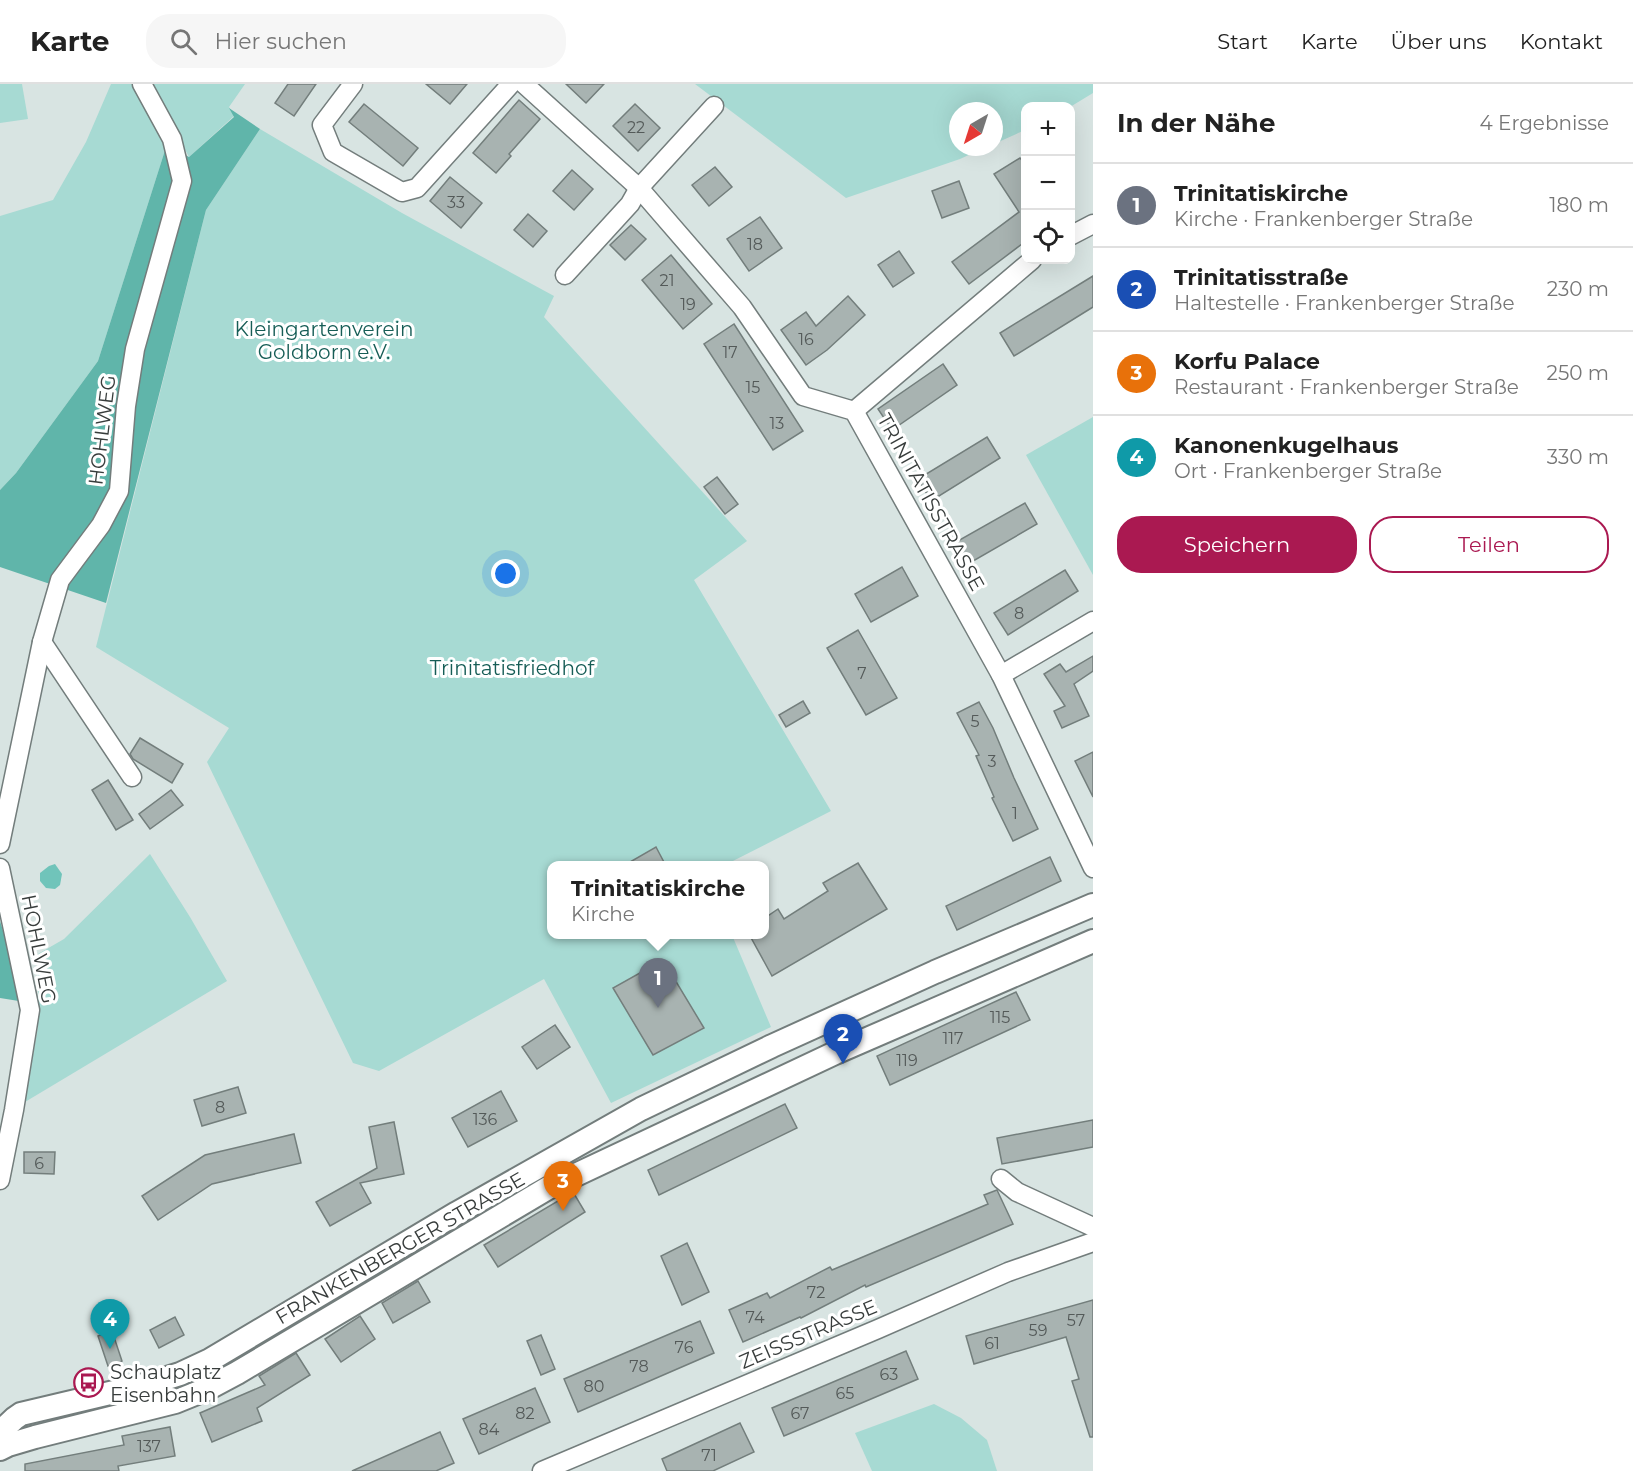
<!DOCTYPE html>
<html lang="de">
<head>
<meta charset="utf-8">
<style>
	body { margin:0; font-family:Montserrat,sans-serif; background:#f6f6f6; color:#222 }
	.controls { position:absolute; right:18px; top:18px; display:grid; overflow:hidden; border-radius:12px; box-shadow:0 6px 24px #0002 }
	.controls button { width:54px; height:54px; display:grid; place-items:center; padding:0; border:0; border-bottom:2px solid #e0e0e0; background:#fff; color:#222; font:30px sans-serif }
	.compass { position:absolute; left:949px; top:18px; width:54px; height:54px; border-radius:50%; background:#fff; box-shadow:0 6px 24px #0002; rotate:219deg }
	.you { position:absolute; left:506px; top:490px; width:21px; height:21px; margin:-15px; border:4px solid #fff; border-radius:50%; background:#1a73e8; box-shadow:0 0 0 9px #1a73e833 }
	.badge { display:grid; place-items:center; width:39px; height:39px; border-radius:50%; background:#aa1951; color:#fff; font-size:20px; font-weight:700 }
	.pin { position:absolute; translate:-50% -50px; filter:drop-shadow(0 2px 3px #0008) }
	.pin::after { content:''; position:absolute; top:32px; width:21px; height:18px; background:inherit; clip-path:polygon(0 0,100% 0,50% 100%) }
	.popup { position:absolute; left:547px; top:777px; width:222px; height:78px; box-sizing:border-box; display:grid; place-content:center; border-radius:12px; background:#fff; filter:drop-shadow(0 2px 4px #0005); font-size:20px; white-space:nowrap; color:#767676 }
	.popup b { font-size:22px; color:#222 }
	.popup::after { content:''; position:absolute; left:50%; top:100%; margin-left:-12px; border:12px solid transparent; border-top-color:#fff }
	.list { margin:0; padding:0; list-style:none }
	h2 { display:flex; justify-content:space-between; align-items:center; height:78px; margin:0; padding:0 24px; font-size:26px }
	h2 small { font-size:20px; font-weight:400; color:#767676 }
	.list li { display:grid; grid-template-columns:39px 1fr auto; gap:18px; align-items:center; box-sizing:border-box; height:84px; padding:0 24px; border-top:2px solid #e0e0e0 }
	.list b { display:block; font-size:22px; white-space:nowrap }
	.list p { margin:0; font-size:20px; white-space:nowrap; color:#767676 }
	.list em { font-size:20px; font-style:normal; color:#767676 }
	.actions { display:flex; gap:12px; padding:18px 24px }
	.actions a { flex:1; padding:14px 0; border:2px solid #aa1951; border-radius:24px; text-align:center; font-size:21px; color:#aa1951 }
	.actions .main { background:#aa1951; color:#fff }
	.icon { flex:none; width:33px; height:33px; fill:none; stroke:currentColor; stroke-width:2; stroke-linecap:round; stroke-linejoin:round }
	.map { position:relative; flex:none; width:1093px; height:1387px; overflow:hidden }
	header { display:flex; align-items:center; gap:36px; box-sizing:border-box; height:84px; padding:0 30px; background:#fff; border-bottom:2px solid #e0e0e0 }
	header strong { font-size:28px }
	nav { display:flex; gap:33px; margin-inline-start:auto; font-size:21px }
	.search { width:420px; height:54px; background:#f6f6f6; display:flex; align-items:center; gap:15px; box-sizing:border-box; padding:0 21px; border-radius:24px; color:#767676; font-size:22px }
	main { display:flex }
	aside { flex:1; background:#fff }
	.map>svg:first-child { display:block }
	.green { fill:#a7dad3 }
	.forest { fill:#60b5aa }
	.water { fill:#70c4ba }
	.building { fill:#a8b3b1; stroke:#737e7c; stroke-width:1.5 }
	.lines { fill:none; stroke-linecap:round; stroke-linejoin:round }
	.minor-casing { stroke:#737d7c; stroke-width:21 }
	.major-casing { stroke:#737d7c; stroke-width:26 }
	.minor { stroke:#fff; stroke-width:18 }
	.major { stroke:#fff; stroke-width:22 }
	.labels { text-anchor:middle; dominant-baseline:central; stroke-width:6; stroke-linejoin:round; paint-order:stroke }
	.number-label { font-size:16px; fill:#545a59 }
	.park-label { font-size:20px; fill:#165d56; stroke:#fff }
	.street-label { font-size:20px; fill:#383d3c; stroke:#fff }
	.poi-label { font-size:20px; fill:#383d3c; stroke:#fff; text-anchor:start }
</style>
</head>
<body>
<header>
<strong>Karte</strong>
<div class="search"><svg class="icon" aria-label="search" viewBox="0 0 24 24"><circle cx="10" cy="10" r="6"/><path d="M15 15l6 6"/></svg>Hier suchen</div>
<nav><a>Start</a><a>Karte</a><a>Über uns</a><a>Kontakt</a></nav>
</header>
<main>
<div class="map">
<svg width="1093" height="1387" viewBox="0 0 1093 1387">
	<rect width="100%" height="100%" fill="#d8e4e2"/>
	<!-- green -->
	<g class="green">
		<path d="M 0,0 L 22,0 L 28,35 L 0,39 Z"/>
		<path d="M 111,0 L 133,0 L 167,60 L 98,277 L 16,389 L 0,406 L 0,132 L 53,116 L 86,58 Z"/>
		<path d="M 150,0 L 245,0 L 229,23 L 234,32 L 189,73 Z"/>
		<path d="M 695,0 L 1093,0 L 1093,9 L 1070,23 L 1026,22 L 1025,46 L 994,60 L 994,27 L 958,27 L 958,63 L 986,63 L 960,75 L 846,114 Z"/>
		<path d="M 260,45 L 402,129 L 554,212 L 544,233 L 747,457 L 694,496 L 831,727 L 725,781 L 552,782 L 552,850 L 732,851 L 771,943 L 611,1019 L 544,895 L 379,987 L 353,979 L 207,678 L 229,644 L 96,563 L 206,126 Z"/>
		<path d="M 1093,333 L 1093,491 L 1026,371 Z"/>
		<path d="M 150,770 L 190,833 L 227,897 L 25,1018 L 38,943 L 38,870 L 64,855 Z"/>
		<path d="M 934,1320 L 961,1334 L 987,1356 L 997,1387 L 872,1387 L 855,1349 Z"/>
	</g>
	<!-- forest -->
	<g class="forest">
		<path d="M 229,24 L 260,45 L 206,126 L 106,519 L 0,483 L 0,406 L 16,389 L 98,277 L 167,60 L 189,73 L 234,33 Z"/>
		<path d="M 0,837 L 25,918 L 0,914 Z"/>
	</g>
	<!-- water -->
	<path class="water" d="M 55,780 L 62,790 L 60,801 L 55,805 L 46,804 L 40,797 L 40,789 L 49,782 Z"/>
	<!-- building -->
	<g class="building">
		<path d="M 288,0 L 316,0 L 294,32 L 275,19 Z"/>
		<path d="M 426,0 L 467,0 L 450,20 Z"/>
		<path d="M 566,0 L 604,0 L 586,19 Z"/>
		<path d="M 519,16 L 540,35 L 509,70 L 511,72 L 496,89 L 473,69 Z"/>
		<path d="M 364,20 L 418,64 L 403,82 L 349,38 Z"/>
		<path d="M 635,20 L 660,44 L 638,67 L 613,42 Z"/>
		<path d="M 1020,74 L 1026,81 L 1026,157 L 969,200 L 952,178 L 1019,128 L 994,90 Z"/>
		<path d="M 715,83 L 732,103 L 709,122 L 692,101 Z"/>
		<path d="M 572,86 L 593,105 L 574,126 L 553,107 Z"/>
		<path d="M 450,93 L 482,119 L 461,144 L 430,117 Z"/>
		<path d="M 959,97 L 969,124 L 942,134 L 932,107 Z"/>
		<path d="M 528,130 L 547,147 L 533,163 L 514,146 Z"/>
		<path d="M 760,133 L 782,164 L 749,187 L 727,155 Z"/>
		<path d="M 631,141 L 646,155 L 625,176 L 610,161 Z"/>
		<path d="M 899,167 L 914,189 L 893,203 L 878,181 Z"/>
		<path d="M 671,171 L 712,220 L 683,245 L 642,196 Z"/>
		<path d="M 1093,192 L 1093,223 L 1014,272 L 1000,249 Z"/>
		<path d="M 848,212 L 865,231 L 827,266 L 806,281 L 781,246 L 806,228 L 816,242 Z"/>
		<path d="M 734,240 L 803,347 L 773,366 L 704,260 Z"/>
		<path d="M 943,280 L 957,301 L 892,346 L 878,325 Z"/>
		<path d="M 987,353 L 1000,374 L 931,417 L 918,395 Z"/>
		<path d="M 717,393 L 738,420 L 725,430 L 704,403 Z"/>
		<path d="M 1025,419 L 1037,440 L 968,480 L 956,458 Z"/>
		<path d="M 902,483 L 918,512 L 871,538 L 855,510 Z"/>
		<path d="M 1065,486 L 1078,507 L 1008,551 L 994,529 Z"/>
		<path d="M 858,546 L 897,614 L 866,631 L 827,564 Z"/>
		<path d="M 1093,572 L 1093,587 L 1074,600 L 1089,632 L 1062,644 L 1054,627 L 1065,622 L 1044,590 L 1060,580 L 1066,588 Z"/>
		<path d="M 803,617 L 810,629 L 786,643 L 779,631 Z"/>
		<path d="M 979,618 L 993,644 L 1014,694 L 1038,745 L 1013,757 L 992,714 L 994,713 L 976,672 L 979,671 L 957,629 Z"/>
		<path d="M 140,654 L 183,680 L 172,699 L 133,675 L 130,670 Z"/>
		<path d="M 1093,668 L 1093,713 L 1075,677 Z"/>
		<path d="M 108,696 L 133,736 L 116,746 L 92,706 Z"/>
		<path d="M 171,706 L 183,721 L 150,745 L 139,730 Z"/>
		<path d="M 656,763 L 666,782 L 623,782 Z"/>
		<path d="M 1050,773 L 1061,797 L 957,846 L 946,822 Z"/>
		<path d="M 858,779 L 887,825 L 772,892 L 749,850 L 765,850 L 765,834 L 778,825 L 784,835 L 828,807 L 823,799 Z"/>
		<path d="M 663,876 L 704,944 L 653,971 L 613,904 Z"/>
		<path d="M 1016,908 L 1030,936 L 890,1001 L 877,972 Z"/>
		<path d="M 555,941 L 570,963 L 537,985 L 522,963 Z"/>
		<path d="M 238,1003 L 246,1029 L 202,1042 L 194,1016 Z"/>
		<path d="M 501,1007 L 517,1037 L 468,1063 L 452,1034 Z"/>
		<path d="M 785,1020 L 797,1044 L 659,1111 L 648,1086 Z"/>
		<path d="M 1093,1036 L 1093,1063 L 1002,1080 L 997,1054 Z"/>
		<path d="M 394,1038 L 404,1090 L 360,1099 L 371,1119 L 330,1142 L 316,1118 L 377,1084 L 369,1043 Z"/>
		<path d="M 294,1050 L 301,1079 L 212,1100 L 158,1136 L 142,1112 L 205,1071 Z"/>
		<path d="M 24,1068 L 55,1068 L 54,1090 L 24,1089 Z"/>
		<path d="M 997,1106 L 1013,1140 L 866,1203 L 865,1201 L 801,1234 L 800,1233 L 743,1258 L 729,1226 L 767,1209 L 770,1214 L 830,1183 L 832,1186 L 988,1120 L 984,1111 Z"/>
		<path d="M 573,1108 L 585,1128 L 498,1183 L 484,1161 Z"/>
		<path d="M 687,1159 L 709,1208 L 682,1221 L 661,1172 Z"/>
		<path d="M 418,1197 L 430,1218 L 393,1239 L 382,1219 Z"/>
		<path d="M 1093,1216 L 1093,1353 L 1090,1353 L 1072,1297 L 1079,1295 L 1066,1253 L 974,1280 L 966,1252 Z"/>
		<path d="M 360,1232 L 375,1255 L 341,1278 L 325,1255 Z"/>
		<path d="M 175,1233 L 184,1251 L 159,1264 L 150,1246 Z"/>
		<path d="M 700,1237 L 714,1269 L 578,1328 L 564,1295 Z"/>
		<path d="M 112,1247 L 122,1277 L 108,1282 L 98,1252 Z"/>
		<path d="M 541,1251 L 555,1285 L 541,1291 L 527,1257 Z"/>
		<path d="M 906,1267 L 918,1295 L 784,1352 L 772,1324 Z"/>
		<path d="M 296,1269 L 310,1291 L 257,1324 L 262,1337 L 212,1358 L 200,1329 L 265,1301 L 259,1292 Z"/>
		<path d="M 535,1304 L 550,1338 L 479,1370 L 463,1335 Z"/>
		<path d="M 740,1339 L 754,1368 L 713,1387 L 667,1387 L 662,1375 Z"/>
		<path d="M 170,1343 L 175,1372 L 118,1382 L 119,1387 L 25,1387 L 25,1380 L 124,1361 L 122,1352 Z"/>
		<path d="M 440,1348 L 454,1379 L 436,1387 L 352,1387 Z"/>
	</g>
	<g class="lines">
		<defs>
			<g id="minor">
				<path d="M 353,0 L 322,41 L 333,68 L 402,108 L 417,104 L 511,0"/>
				<path d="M 524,0 L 639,104 L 742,223 L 803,312 L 854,327 L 1001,591 L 1093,784"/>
				<path d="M 1070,152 L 1093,140"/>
				<path d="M 565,191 L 630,120 L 639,104 L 714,22"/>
				<path d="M 854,327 L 1032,176"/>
				<path d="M 42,558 L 132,693"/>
				<path d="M 1001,591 L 1093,537"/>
				<path d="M 0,760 L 42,558 L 60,496 L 101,441 L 119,407 L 126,322 L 135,265 L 182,97 L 172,55 L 142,0"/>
				<path d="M 0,784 L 30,926 L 14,1026 L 0,1096"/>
				<path d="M 1001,1095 L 1017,1108 L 1093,1143"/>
				<path d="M 542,1387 L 878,1245 L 1008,1188 L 1093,1158"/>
			</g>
			<g id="major">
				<path d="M 0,1353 C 5,1342 11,1336 21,1330 L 148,1300 L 180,1290 L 210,1276 L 457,1129 L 641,1025 L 772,962 L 935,888 L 1093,821"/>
				<path d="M 0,1365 L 8,1361 L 35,1353 L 175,1318 L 207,1305 L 237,1289 L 548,1104 L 835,969 L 1093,857"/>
			</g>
		</defs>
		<!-- minor casing -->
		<use href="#minor" class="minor-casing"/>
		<!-- major casing -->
		<use href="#major" class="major-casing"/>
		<!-- minor -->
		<use href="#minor" class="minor"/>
		<!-- major -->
		<use href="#major" class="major"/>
	</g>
	<!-- icons -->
	<defs>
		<symbol id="bus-ring" viewBox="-11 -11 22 22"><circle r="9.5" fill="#fff" stroke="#aa1951" stroke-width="1.5"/><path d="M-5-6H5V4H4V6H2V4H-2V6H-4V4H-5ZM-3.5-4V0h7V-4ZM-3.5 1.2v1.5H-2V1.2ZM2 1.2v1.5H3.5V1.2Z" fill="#aa1951"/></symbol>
	</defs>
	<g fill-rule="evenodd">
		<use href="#bus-ring" x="72" y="1282" width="33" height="33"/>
	</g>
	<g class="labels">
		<!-- number labels -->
		<g class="number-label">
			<text x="636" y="43">22</text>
			<text x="456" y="118">33</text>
			<text x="755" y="160">18</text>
			<text x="667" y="196">21</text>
			<text x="688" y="220">19</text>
			<text x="806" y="255">16</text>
			<text x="730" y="268">17</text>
			<text x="753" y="303">15</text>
			<text x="777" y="339">13</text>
			<text x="1019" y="529">8</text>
			<text x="862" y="589">7</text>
			<text x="975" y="637">5</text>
			<text x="992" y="677">3</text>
			<text x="1015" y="729">1</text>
			<text x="1000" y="933">115</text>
			<text x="953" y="954">117</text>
			<text x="907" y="976">119</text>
			<text x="220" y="1023">8</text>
			<text x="485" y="1035">136</text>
			<text x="39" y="1079">6</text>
			<text x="816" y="1208">72</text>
			<text x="755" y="1233">74</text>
			<text x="1076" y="1236">57</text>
			<text x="1038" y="1246">59</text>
			<text x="992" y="1259">61</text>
			<text x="684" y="1263">76</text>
			<text x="639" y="1282">78</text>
			<text x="889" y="1290">63</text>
			<text x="594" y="1302">80</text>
			<text x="845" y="1309">65</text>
			<text x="525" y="1329">82</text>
			<text x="800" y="1329">67</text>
			<text x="489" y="1345">84</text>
			<text x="149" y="1362">137</text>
			<text x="709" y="1371">71</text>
		</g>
		<!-- park labels -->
		<g class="park-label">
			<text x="324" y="245">Kleingartenverein<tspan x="324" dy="23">Goldborn e.V.</tspan></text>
			<text x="512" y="584">Trinitatisfriedhof</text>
		</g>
		<!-- street labels -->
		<g class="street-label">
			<text transform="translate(102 346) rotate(-83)">HOHLWEG</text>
			<text transform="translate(931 418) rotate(61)">TRINITATISSTRASSE</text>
			<text transform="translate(39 865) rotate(79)">HOHLWEG</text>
			<text transform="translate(400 1164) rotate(-30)">FRANKENBERGER STRASSE</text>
			<text transform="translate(808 1250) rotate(-23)">ZEISSSTRASSE</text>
		</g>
		<!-- poi labels -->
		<g class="poi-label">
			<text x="110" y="1288">Schauplatz<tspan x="110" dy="23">Eisenbahn</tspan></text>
		</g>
	</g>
</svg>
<div class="controls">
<button>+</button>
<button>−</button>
<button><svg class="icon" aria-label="locate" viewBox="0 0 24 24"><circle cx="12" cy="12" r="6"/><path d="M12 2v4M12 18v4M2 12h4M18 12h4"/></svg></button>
</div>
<svg class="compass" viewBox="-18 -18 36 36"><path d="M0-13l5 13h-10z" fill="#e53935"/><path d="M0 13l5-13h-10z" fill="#767676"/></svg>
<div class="you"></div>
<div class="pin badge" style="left:658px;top:924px;background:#6b7280">1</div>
<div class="popup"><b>Trinitatiskirche</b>Kirche</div>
<div class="pin badge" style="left:843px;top:980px;background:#1a4fb4">2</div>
<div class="pin badge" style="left:563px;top:1127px;background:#e8710a">3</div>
<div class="pin badge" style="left:110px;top:1265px;background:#0f9aa8">4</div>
</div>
<aside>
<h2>In der Nähe<small>4 Ergebnisse</small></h2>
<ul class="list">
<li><span class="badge" style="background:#6b7280">1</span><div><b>Trinitatiskirche</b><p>Kirche · Frankenberger Straße</p></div><em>180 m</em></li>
<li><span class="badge" style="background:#1a4fb4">2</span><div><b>Trinitatisstraße</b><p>Haltestelle · Frankenberger Straße</p></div><em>230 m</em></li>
<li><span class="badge" style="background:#e8710a">3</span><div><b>Korfu Palace</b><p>Restaurant · Frankenberger Straße</p></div><em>250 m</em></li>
<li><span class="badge" style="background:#0f9aa8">4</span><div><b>Kanonenkugelhaus</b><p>Ort · Frankenberger Straße</p></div><em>330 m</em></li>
</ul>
<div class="actions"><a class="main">Speichern</a><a>Teilen</a></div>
</aside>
</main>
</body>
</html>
